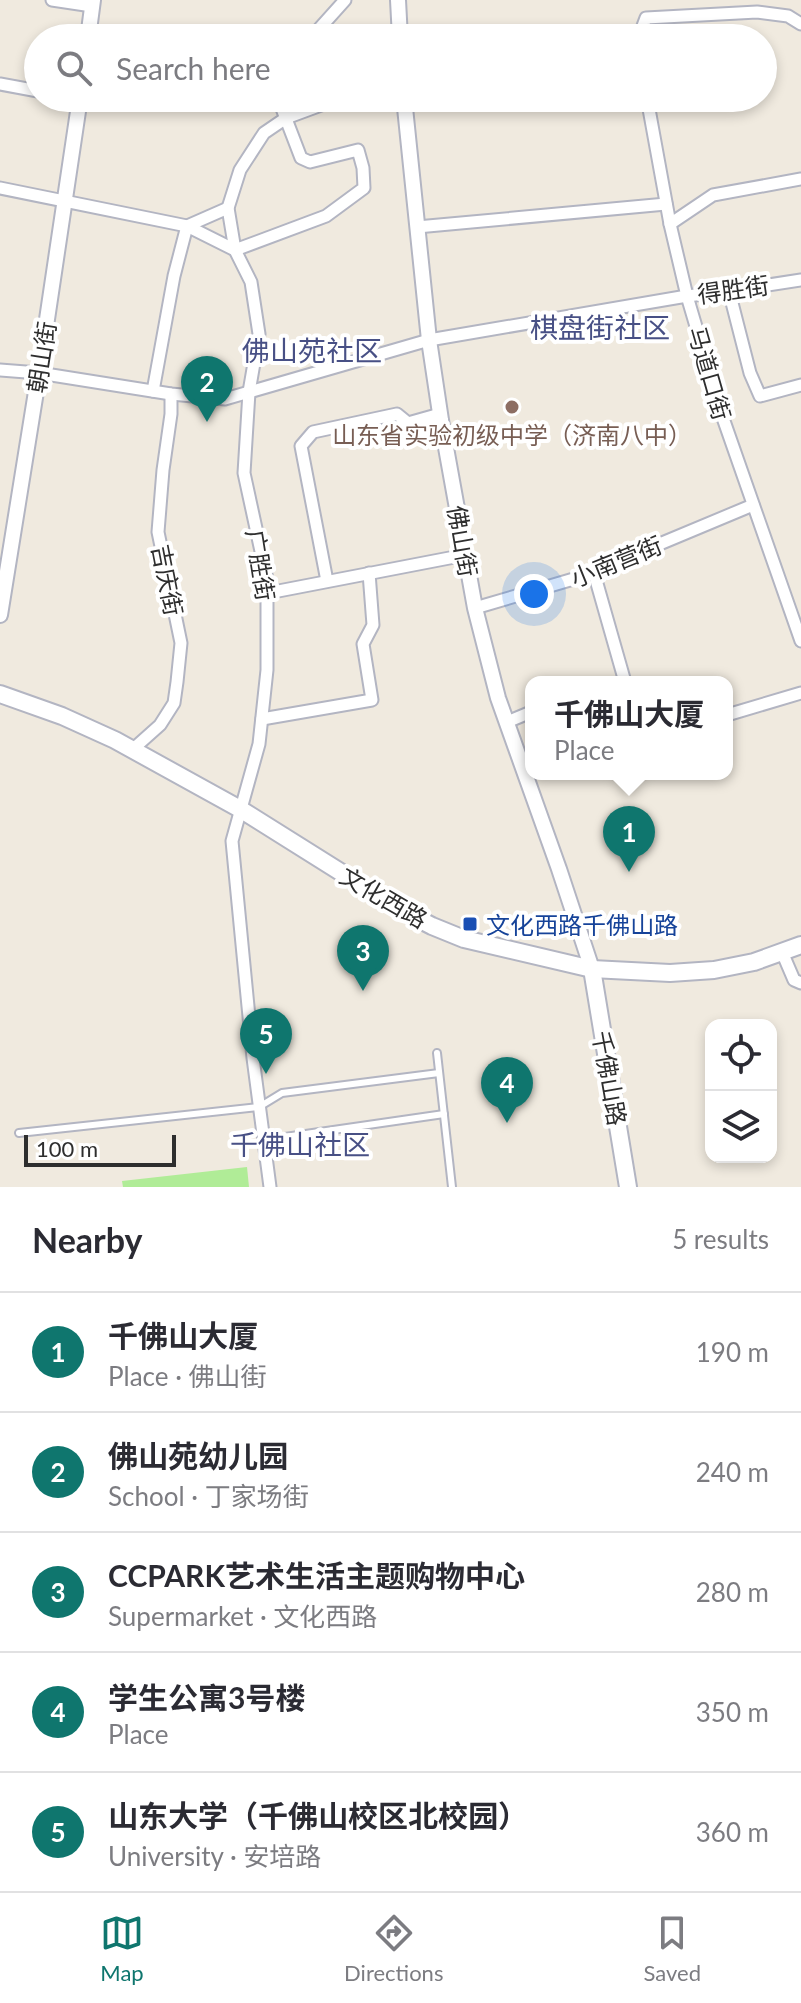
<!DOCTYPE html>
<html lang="en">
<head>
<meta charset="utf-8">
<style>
	body { margin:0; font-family:Lato,"Noto Sans SC",sans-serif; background:#f7f7f7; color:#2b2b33 }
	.controls { position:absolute; right:24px; bottom:24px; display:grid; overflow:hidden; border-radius:16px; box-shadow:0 4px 12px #0003 }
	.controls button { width:72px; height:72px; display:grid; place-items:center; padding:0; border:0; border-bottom:2px solid #e1e1e2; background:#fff; color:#2b2b33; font:40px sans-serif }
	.scale { position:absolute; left:24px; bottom:20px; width:152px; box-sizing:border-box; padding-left:8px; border:4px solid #2e2e2e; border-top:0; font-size:22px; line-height:28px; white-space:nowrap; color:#2e2e2e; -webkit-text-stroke:6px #fff; paint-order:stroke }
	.you { position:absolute; left:534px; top:594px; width:28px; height:28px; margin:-20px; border:6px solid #fff; border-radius:50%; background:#1a73e8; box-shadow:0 0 0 12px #1a73e833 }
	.badge { display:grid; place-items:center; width:52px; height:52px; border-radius:50%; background:#0f766e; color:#fff; font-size:26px; font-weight:700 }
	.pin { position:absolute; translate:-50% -66px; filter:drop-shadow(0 2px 4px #0008) }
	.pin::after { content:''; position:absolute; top:42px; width:28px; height:24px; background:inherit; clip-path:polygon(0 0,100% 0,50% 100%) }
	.popup { position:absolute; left:525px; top:676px; width:208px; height:104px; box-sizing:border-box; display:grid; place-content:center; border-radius:16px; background:#fff; filter:drop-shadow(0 2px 6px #0005); font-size:26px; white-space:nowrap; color:#7c7c81 }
	.popup b { font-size:30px; color:#2b2b33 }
	.popup::after { content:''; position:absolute; left:50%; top:100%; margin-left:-16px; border:16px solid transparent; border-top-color:#fff }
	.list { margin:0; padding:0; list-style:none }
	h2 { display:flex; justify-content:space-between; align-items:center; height:104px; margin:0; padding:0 32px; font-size:34px }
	h2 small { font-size:26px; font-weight:400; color:#7c7c81 }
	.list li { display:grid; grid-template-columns:52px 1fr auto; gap:24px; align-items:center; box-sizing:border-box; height:120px; padding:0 32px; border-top:2px solid #e1e1e2 }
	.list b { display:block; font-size:30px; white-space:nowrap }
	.list p { margin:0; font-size:26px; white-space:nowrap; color:#7c7c81 }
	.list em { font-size:26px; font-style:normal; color:#7c7c81 }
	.icon { flex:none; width:44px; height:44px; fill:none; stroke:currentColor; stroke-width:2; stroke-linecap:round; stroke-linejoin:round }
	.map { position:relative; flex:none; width:801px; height:1187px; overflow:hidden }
	.search { position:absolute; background:#fff; box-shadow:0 4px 12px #0003; left:24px; right:24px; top:24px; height:88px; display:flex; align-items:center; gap:20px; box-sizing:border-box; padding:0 28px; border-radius:44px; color:#7c7c81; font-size:30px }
	.sheet { height:704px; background:#fff }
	nav { display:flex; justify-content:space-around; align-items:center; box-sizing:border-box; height:112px; border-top:2px solid #e1e1e2; background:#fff; font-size:22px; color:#7c7c81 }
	nav a { display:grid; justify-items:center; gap:4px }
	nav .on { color:#0f766e }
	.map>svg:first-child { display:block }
	.green { fill:#b0ec97 }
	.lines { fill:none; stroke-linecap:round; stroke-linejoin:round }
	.service-casing { stroke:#b3b5c2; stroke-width:10 }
	.minor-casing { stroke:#b3b5c2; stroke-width:15 }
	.tertiary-casing { stroke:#b3b5c2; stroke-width:18 }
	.secondary-casing { stroke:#b3b5c2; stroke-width:20 }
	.service { stroke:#fff; stroke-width:6 }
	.minor { stroke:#fff; stroke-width:11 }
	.tertiary { stroke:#fff; stroke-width:14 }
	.secondary { stroke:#fff; stroke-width:16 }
	.education-dot { fill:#8d6e63; stroke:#fff; stroke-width:3 }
	.transit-dot { fill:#1a4fb4; stroke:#fff; stroke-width:3 }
	.labels { text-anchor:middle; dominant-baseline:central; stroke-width:8; stroke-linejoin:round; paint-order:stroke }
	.street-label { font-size:24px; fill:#2e2e2e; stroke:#fff }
	.education-label { font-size:24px; fill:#785e54; stroke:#fff }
	.transit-label { font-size:24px; fill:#164399; stroke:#fff; text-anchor:start }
	.quarter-label { font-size:28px; fill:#485085; stroke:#fff }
</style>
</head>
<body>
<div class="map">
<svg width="801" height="1187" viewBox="0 0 801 1187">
	<rect width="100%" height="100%" fill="#f0eadf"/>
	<!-- green -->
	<path class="green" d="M 247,1167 L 249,1187 L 123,1187 L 122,1181 Z"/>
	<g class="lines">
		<defs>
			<g id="service">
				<path d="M 437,1053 L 452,1187"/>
				<path d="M 19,1133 L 259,1107 L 282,1093 L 439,1073"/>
				<path d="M 264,1140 L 444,1114"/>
			</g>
			<g id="minor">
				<path d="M 52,0 L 92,6"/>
				<path d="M 317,38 L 319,29 L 345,0"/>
				<path d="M 641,38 L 640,34 L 646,18 L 757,12 L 788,16 L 801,24"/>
				<path d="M 0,84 L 38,91"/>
				<path d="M 278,98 L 301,158 L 310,162 L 358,150 L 363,168 L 364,188 L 326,216 L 235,250 L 228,208 L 240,170 L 264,133 L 286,118 L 340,98"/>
				<path d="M 647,98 L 670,224 L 687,296 L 723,418 L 801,641"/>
				<path d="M 0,188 L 187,226 L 235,250 L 251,282 L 259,334 L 249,392 L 244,473 L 267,579 L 267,670 L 259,744 L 232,841 L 253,1058 L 270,1187"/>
				<path d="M 670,224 L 713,195 L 801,179"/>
				<path d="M 417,227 L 666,204"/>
				<path d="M 729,291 L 750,373 L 760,396 L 801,385"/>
				<path d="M 0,370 L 39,373 L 171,394 L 225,399 L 429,340 L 687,296 L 729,291 L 801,280"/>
				<path d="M 153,391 L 174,276 L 187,226 L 228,208"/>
				<path d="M 594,573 L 625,682"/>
				<path d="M 327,581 L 301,446 L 313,432 L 397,414 L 408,423 L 440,414"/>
				<path d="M 268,593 L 465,555"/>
				<path d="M 475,608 L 594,573 L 600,562 L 662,543 L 753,505"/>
				<path d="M 727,715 L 801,693"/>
				<path d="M 262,719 L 372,700 L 363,644 L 373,625 L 369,573"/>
				<path d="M 507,722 L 531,712"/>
				<path d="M 132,750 L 160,725 L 174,703 L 177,682 L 181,643 L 158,532 L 163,470 L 171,414 L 171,394"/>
				<path d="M 782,952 L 794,980 L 801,983"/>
			</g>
			<g id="tertiary">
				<path d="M 398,0 L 400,38"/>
				<path d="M 88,38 L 93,0"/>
				<path d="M 404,98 L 429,340 L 441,420 L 475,608 L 498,698 L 559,869 L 592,969"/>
				<path d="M 0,615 L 39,373 L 80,98"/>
			</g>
			<g id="secondary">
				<path d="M 0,694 L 62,716 L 115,740 L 240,809 L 401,910 L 432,926 L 464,939 L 592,969 L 670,973 L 714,970 L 754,962 L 801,945"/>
				<path d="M 592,969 L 628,1187"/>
			</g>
		</defs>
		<!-- service casing -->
		<use href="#service" class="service-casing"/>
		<!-- minor casing -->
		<use href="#minor" class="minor-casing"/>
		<!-- tertiary casing -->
		<use href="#tertiary" class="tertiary-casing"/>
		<!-- secondary casing -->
		<use href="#secondary" class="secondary-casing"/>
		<!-- service -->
		<use href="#service" class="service"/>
		<!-- minor -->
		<use href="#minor" class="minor"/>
		<!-- tertiary -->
		<use href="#tertiary" class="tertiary"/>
		<!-- secondary -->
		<use href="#secondary" class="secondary"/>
	</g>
	<!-- markers -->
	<circle class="education-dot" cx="512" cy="407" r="8"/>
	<rect class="transit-dot" x="462" y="916" width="16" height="16" rx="4"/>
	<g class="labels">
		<!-- street labels -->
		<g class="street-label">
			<text transform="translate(733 289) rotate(-8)">得胜街</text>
			<text transform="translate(41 357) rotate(-81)">朝山街</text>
			<text transform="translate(710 373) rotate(74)">马道口街</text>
			<text transform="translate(463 541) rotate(80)">佛山街</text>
			<text transform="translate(616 561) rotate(-22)">小南营街</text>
			<text transform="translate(261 565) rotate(81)">广胜街</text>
			<text transform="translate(168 580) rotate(79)">吉庆街</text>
			<text transform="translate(384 897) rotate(30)">文化西路</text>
			<text transform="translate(610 1078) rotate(80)">千佛山路</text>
		</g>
		<!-- education labels -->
		<g class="education-label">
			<text x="512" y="434">山东省实验初级中学（济南八中）</text>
		</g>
		<!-- transit labels -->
		<g class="transit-label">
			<text x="486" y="924">文化西路千佛山路</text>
		</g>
		<!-- quarter labels -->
		<g class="quarter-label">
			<text x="600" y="327">棋盘街社区</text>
			<text x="312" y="350">佛山苑社区</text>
			<text x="300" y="1144">千佛山社区</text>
		</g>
	</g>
</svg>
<div class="controls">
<button><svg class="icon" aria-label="locate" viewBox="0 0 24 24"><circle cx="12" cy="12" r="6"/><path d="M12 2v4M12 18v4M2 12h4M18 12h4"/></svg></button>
<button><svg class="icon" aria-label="layers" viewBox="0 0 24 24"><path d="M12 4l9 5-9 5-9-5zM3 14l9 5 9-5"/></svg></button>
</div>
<div class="scale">100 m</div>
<div class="you"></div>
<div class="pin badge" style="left:629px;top:872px">1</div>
<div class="popup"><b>千佛山大厦</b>Place</div>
<div class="pin badge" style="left:207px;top:422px">2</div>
<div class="pin badge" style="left:363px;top:991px">3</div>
<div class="pin badge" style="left:507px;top:1123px">4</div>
<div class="pin badge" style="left:266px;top:1074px">5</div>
<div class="search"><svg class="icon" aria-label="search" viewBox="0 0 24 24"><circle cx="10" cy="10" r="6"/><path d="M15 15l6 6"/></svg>Search here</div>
</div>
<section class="sheet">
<h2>Nearby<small>5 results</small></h2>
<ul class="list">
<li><span class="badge">1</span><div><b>千佛山大厦</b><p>Place · 佛山街</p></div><em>190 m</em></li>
<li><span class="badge">2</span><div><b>佛山苑幼儿园</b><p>School · 丁家场街</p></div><em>240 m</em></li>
<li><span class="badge">3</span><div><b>CCPARK艺术生活主题购物中心</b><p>Supermarket · 文化西路</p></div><em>280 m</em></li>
<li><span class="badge">4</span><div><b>学生公寓3号楼</b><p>Place</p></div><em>350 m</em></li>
<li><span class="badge">5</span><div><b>山东大学（千佛山校区北校园）</b><p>University · 安培路</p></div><em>360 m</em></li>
</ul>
</section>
<nav>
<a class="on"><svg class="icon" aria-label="map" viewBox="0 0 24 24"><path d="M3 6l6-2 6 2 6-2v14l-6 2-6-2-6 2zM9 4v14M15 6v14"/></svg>Map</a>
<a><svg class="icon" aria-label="directions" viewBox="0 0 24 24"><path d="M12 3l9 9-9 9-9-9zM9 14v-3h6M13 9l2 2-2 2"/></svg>Directions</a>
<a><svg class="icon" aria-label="saved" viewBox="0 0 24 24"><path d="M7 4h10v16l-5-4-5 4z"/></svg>Saved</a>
</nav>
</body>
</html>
